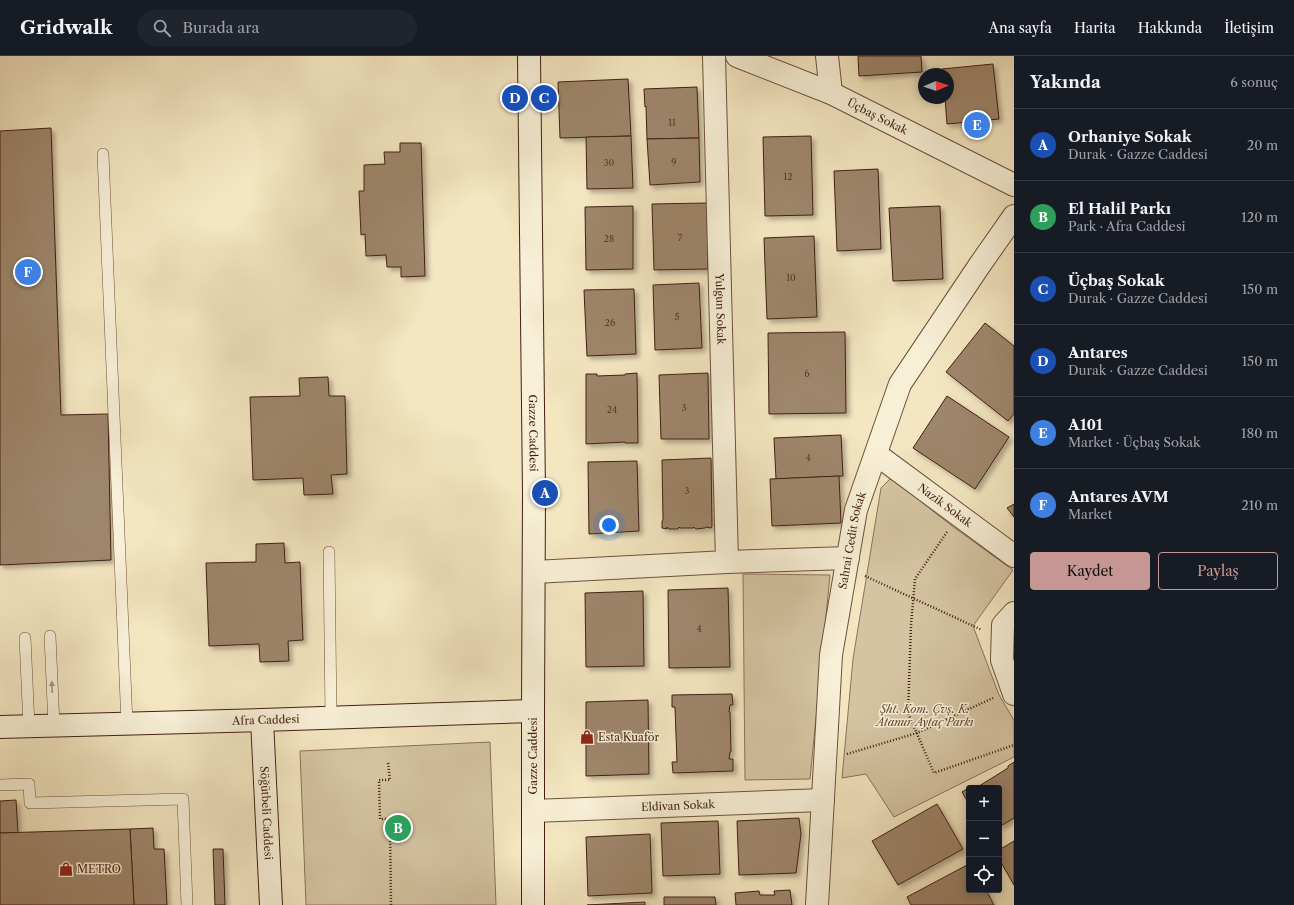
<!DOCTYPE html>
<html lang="tr">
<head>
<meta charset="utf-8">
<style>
	body { margin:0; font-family:"Libre Caslon Text",serif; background:#20242c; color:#f1f3f6 }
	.controls { position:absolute; right:12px; bottom:12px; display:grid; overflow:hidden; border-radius:4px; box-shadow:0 2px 10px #0003 }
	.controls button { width:36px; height:36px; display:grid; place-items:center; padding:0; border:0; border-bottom:1px solid #363941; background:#171b24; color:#f1f3f6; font:20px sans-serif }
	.compass { position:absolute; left:918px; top:12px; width:36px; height:36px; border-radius:50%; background:#171b24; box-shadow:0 2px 10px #0003; rotate:88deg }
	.you { position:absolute; left:609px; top:469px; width:14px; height:14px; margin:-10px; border:3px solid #fff; border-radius:50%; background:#1a73e8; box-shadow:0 0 0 6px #1a73e833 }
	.badge { display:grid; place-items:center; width:26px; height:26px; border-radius:50%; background:#c59692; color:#fff; font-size:13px; font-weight:700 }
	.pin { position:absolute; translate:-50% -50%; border:2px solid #fff; box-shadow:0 1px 4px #0006 }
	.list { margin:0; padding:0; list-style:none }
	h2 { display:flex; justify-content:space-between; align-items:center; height:52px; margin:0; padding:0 16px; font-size:17px }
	h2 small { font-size:13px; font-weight:400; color:#9ea1a6 }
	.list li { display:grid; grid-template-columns:26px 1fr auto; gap:12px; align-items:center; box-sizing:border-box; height:72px; padding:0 16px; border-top:1px solid #363941 }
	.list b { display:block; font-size:15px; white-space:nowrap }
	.list p { margin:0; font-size:13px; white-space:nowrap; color:#9ea1a6 }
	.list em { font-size:13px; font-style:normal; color:#9ea1a6 }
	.actions { display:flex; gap:8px; padding:12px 16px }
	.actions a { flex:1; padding:9px 0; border:1px solid #c59692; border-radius:4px; text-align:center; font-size:14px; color:#c59692 }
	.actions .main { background:#c59692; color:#111 }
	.icon { flex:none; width:22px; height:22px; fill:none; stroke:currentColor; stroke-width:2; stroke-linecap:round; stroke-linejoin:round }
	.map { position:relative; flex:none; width:1014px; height:849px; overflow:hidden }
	header { display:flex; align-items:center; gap:24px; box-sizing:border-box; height:56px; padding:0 20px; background:#171b24; border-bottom:1px solid #363941 }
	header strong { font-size:19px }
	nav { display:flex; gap:22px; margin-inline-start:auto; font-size:14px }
	.search { width:280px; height:36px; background:#20242c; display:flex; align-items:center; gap:10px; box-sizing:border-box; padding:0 14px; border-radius:22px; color:#9ea1a6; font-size:15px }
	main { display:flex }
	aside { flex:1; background:#171b24 }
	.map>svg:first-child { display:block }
	.green { fill:#d5c4a2; stroke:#8c725a }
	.building { fill:#9e866c; stroke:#421f12; filter:url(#shadow) }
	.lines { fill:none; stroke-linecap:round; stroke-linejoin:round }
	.lane-casing { stroke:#6e513e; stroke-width:12 }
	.street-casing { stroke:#6e513e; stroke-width:24 }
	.secondary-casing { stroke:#421f12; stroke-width:24 }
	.path { stroke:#421f12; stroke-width:2.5; stroke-dasharray:1 2; stroke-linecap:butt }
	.lane { stroke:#f7efd6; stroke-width:11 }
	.street { stroke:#f7efd6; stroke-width:22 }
	.secondary { stroke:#f7efd6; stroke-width:22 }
	.oneway { fill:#a6917e }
	.labels { text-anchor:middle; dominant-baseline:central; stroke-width:3; stroke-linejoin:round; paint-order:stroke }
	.number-label { font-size:9px; fill:#593928 }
	.street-label { font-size:11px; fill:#421f12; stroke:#f7efd6 }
	.park-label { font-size:11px; font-style:italic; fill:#674836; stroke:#f7efd6 }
	.poi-label { font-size:11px; fill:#421f12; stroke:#f7efd6; text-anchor:start }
</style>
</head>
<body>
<header>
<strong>Gridwalk</strong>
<div class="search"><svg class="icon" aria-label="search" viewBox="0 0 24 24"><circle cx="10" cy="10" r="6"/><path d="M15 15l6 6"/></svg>Burada ara</div>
<nav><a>Ana sayfa</a><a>Harita</a><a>Hakkında</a><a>İletişim</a></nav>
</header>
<main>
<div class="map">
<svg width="1014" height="849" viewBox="0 0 1014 849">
	<defs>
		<filter id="shadow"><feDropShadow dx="3.5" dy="3.5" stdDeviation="2" flood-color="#0004"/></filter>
	</defs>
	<rect width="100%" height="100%" fill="#f3e6c0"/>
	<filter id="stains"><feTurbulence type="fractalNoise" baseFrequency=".005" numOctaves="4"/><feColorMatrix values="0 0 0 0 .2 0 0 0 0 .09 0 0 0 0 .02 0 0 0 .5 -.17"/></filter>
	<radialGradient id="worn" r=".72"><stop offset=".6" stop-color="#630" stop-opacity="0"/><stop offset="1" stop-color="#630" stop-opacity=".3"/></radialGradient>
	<!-- green -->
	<g class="green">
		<path d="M 891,422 L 952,470 L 1013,514 L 973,570 L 999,639 L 1014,664 L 1014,701 L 894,761 L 866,718 L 842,722 L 853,603 L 881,432 Z"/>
		<path d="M 743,518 L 830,519 L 810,723 L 745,724 Z"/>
		<path d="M 490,686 L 496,849 L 306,849 L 300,695 Z"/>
	</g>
	<!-- building -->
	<g class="building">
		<path d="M 858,0 L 921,0 L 922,16 L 859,20 Z"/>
		<path d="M 993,8 L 999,63 L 947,68 L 945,42 L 948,42 L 948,18 L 942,18 L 942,13 Z"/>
		<path d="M 628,23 L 631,80 L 560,82 L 558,26 Z"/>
		<path d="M 697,31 L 699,82 L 647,83 L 646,50 L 645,51 L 644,33 Z"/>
		<path d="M 51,72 L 61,359 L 108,358 L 111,504 L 0,509 L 0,75 Z"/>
		<path d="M 631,80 L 633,132 L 587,133 L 586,81 Z"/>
		<path d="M 811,80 L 813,159 L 765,160 L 763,81 Z"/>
		<path d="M 699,82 L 700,126 L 650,129 L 647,83 Z"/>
		<path d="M 400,87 L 421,87 L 425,220 L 401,221 L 401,211 L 387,211 L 386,199 L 366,200 L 365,178 L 361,179 L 359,135 L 364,135 L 364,109 L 385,108 L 384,96 L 400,96 Z"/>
		<path d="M 878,113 L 881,193 L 837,195 L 834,115 Z"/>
		<path d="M 707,147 L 708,213 L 654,214 L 652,148 Z"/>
		<path d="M 633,150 L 633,213 L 586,214 L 585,151 Z"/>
		<path d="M 940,150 L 943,223 L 893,225 L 889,152 Z"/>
		<path d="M 814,180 L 817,261 L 767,263 L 764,182 Z"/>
		<path d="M 699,227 L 702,292 L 655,294 L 653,229 Z"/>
		<path d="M 634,233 L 636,298 L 587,300 L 584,234 Z"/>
		<path d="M 985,267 L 1014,290 L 1014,358 L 1008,365 L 946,316 Z"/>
		<path d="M 845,276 L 846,357 L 769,358 L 768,277 Z"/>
		<path d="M 637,317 L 638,387 L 625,387 L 625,386 L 586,388 L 586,318 L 597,318 L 597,320 L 625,319 L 625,318 Z"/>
		<path d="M 708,317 L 709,383 L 661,383 L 659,319 Z"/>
		<path d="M 328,321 L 329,340 L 345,340 L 347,418 L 331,419 L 333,438 L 304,439 L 303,422 L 253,424 L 250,341 L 300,340 L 299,322 Z"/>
		<path d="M 947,340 L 1009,381 L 975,433 L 913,392 Z"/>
		<path d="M 841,379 L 843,420 L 776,423 L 774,382 Z"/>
		<path d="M 711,402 L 712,470 L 711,472 L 706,471 L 705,472 L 696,473 L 694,471 L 694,472 L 680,472 L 679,471 L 678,473 L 669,473 L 667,471 L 667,473 L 662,472 L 662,465 L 663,464 L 662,404 Z"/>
		<path d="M 637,405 L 639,475 L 589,478 L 588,406 Z"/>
		<path d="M 839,420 L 841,467 L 772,470 L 770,423 Z"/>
		<path d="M 1014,448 L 1014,461 L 1007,452 Z"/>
		<path d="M 284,487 L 285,507 L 300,506 L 303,584 L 288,585 L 289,605 L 260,606 L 259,588 L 209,590 L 206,507 L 256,506 L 256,488 Z"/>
		<path d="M 728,532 L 730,611 L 669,612 L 668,534 Z"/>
		<path d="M 643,535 L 644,610 L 586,611 L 585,537 Z"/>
		<path d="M 732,638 L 733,649 L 730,649 L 729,656 L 730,656 L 731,696 L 730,696 L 729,703 L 733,703 L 733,715 L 673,717 L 672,706 L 677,706 L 675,651 L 672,651 L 672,639 Z"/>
		<path d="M 648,644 L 649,718 L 586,720 L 586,646 Z"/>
		<path d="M 1014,706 L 1014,762 L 999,771 L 999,732 L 976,732 L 1008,712 L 1008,710 Z"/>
		<path d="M 972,730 L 974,732 L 969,732 L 969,748 L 962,736 Z"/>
		<path d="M 16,744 L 18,777 L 0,777 L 0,745 Z"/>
		<path d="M 937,748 L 963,793 L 898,829 L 872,785 Z"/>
		<path d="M 799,762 L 801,778 L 796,817 L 739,819 L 737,765 Z"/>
		<path d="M 718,765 L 720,818 L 663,820 L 661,767 Z"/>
		<path d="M 153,772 L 154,793 L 164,793 L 167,849 L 134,849 L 130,773 Z"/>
		<path d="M 130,773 L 134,849 L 0,849 L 0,777 Z"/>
		<path d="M 650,778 L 652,837 L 588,840 L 586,781 Z"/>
		<path d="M 1014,785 L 1014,829 L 999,803 L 999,794 Z"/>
		<path d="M 213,793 L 223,793 L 225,849 L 215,849 Z"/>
		<path d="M 969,808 L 969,834 L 986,834 L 994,849 L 911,849 L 907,841 Z"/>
		<path d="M 790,834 L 792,849 L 736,849 L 735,837 L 759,835 L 760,839 L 775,839 L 774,835 Z"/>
		<path d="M 664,841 L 715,841 L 716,849 L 664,849 Z"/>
		<path d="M 645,846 L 645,849 L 587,849 Z"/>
	</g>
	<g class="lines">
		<defs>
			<g id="lane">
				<path d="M 103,98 L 127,668"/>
				<path d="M 329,496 L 331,662"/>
				<path d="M 50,580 L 54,670"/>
				<path d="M 25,582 L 29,670"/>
				<path d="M 0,729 L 29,728 L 30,747 L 183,743 L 187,849"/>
			</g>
			<g id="street">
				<path id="s1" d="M 714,0 L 727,506"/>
				<path id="s2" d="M 737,0 L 831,37 L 1014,129"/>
				<path d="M 827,0 L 831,37"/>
				<path id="s3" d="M 876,398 L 1014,500"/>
				<path d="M 534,516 L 727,506 L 848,502"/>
				<path d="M 1014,557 L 1003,569 L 1002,604 L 1014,638"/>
				<path id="s4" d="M 533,755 L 823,744"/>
				<path id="s5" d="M 817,849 L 831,599 L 856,454 L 900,328 L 979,210 L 1014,160"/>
			</g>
			<g id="secondary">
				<path id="s6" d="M 529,0 L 534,437 L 533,655 L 533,849"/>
				<path id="s7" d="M 262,664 L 271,849"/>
				<path id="s8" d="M 0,671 L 262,664 L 533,655"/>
			</g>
		</defs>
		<!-- lane casing -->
		<use href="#lane" class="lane-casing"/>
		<!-- street casing -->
		<use href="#street" class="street-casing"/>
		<!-- secondary casing -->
		<use href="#secondary" class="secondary-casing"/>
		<!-- path -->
		<g class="path">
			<path d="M 947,476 L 915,523 L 911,569 L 908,657 L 934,717 L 1014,689"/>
			<path d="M 865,520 L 982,574"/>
			<path d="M 847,698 L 917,677 L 993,642"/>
			<path d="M 388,707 L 390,724 L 379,724 L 380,763 L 390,763 L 391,849"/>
		</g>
		<!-- lane -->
		<use href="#lane" class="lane"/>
		<!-- street -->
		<use href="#street" class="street"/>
		<!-- secondary -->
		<use href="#secondary" class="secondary"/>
	</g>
	<!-- one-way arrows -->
	<defs><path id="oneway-solid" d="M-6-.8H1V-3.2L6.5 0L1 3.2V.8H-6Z"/></defs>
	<use class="oneway" href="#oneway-solid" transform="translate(52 631) rotate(-93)"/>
	<!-- icons -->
	<defs>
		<symbol id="shop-bare" viewBox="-9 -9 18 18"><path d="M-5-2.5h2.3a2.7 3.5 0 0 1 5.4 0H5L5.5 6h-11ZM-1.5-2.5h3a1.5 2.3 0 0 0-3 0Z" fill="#8f2418" stroke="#f7efd6" stroke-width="2.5" paint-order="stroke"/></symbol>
	</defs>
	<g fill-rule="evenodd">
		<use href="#shop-bare" x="577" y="671" width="20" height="20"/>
		<use href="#shop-bare" x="56" y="803" width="20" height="20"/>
	</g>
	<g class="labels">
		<!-- number labels -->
		<g class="number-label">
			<text x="672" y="66">11</text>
			<text x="674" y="105">9</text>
			<text x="609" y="106">30</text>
			<text x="788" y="120">12</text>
			<text x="680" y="181">7</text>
			<text x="609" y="182">28</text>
			<text x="791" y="221">10</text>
			<text x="677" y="260">5</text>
			<text x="610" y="266">26</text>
			<text x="807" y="317">6</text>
			<text x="684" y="351">3</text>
			<text x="612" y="353">24</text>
			<text x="808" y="401">4</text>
			<text x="687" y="434">3</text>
			<text x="699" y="572">4</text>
		</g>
		<!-- street labels -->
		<g class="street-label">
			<text stroke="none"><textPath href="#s2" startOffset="153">Üçbaş Sokak</textPath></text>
			<text stroke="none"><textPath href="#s1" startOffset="253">Yulgun Sokak</textPath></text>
			<text stroke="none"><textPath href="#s6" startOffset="377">Gazze Caddesi</textPath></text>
			<text stroke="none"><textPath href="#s3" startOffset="86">Nazik Sokak</textPath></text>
			<text stroke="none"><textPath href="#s5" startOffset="367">Sahrai Cedit Sokak</textPath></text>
			<text stroke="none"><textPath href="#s8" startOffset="266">Afra Caddesi</textPath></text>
			<text transform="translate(533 700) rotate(-90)">Gazze Caddesi</text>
			<text stroke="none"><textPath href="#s4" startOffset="145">Eldivan Sokak</textPath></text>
			<text stroke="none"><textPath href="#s7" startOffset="93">Söğütbeli Caddesi</textPath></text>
		</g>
		<!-- park labels -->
		<g class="park-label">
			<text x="925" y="653">Şht. Kom. Çvş. K.<tspan x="925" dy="13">Atanur Aytaç Parkı</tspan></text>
		</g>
		<!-- poi labels -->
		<g class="poi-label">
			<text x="598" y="681">Esta Kuaför</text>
			<text x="77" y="813">METRO</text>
		</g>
	</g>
	<rect width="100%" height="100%" filter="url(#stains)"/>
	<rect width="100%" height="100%" fill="url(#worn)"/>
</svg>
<div class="controls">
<button>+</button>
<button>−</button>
<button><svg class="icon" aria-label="locate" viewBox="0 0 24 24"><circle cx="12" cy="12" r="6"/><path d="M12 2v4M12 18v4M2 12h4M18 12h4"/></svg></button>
</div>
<svg class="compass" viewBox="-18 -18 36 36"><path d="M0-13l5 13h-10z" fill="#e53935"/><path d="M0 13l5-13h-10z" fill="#9ea1a6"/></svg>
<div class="you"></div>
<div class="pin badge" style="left:545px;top:437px;background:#1a4fb4">A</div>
<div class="pin badge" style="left:398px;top:772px;background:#2e9e5b">B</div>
<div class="pin badge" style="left:544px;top:42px;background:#1a4fb4">C</div>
<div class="pin badge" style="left:515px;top:42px;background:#1a4fb4">D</div>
<div class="pin badge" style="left:977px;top:69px;background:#3f7fe0">E</div>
<div class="pin badge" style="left:28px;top:216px;background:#3f7fe0">F</div>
</div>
<aside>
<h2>Yakında<small>6 sonuç</small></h2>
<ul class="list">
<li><span class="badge" style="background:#1a4fb4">A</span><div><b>Orhaniye Sokak</b><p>Durak · Gazze Caddesi</p></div><em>20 m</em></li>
<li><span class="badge" style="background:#2e9e5b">B</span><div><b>El Halil Parkı</b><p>Park · Afra Caddesi</p></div><em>120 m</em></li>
<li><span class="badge" style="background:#1a4fb4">C</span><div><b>Üçbaş Sokak</b><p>Durak · Gazze Caddesi</p></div><em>150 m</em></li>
<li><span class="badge" style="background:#1a4fb4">D</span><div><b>Antares</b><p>Durak · Gazze Caddesi</p></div><em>150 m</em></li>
<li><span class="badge" style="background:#3f7fe0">E</span><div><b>A101</b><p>Market · Üçbaş Sokak</p></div><em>180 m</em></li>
<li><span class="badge" style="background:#3f7fe0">F</span><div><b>Antares AVM</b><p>Market</p></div><em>210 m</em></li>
</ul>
<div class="actions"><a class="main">Kaydet</a><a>Paylaş</a></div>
</aside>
</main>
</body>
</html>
